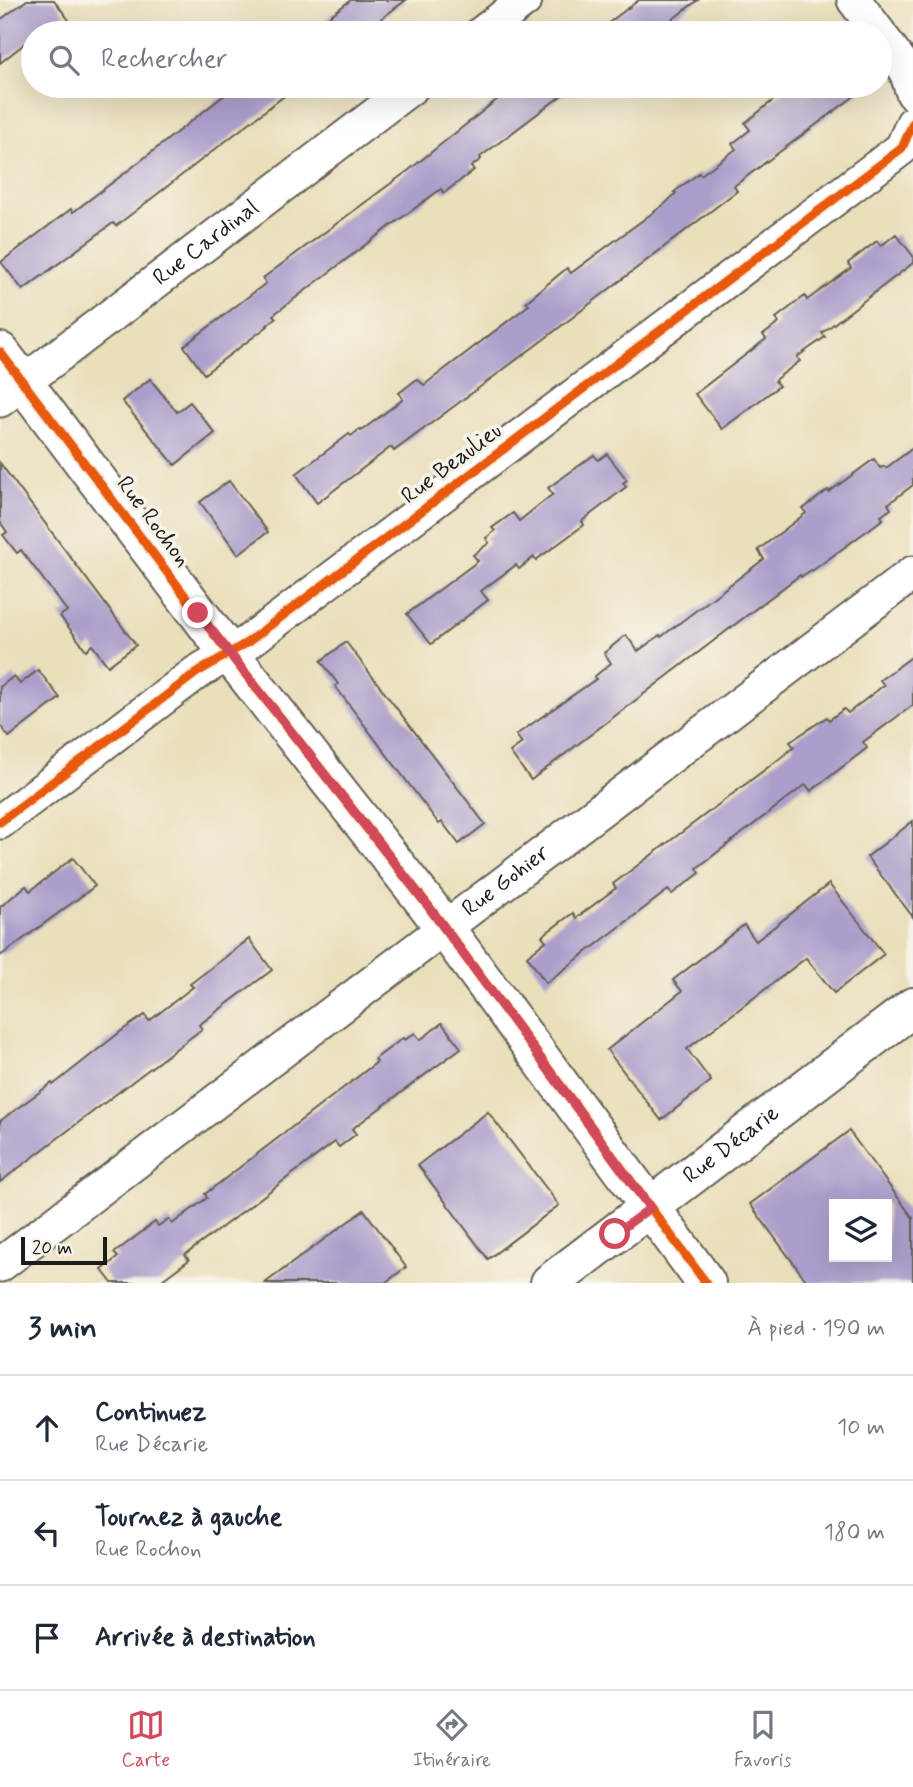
<!DOCTYPE html>
<html lang="fr">
<head>
<meta charset="utf-8">
<style>
	body { margin:0; font-family:Mynerve,sans-serif; background:#f6f6f7; color:#1f2937 }
	.controls { position:absolute; right:21px; bottom:21px; display:grid; overflow:hidden; border-radius:0px; box-shadow:0 7px 28px #0002 }
	.controls button { width:63px; height:63px; display:grid; place-items:center; padding:0; border:0; border-bottom:2px solid #e0e1e3; background:#fff; color:#1f2937; font:35px sans-serif }
	.scale { position:absolute; left:21px; bottom:18px; width:86px; box-sizing:border-box; padding-left:7px; border:4px solid #1c1c1c; border-top:0; font-size:19px; line-height:24px; white-space:nowrap; color:#1c1c1c; -webkit-text-stroke:5px #f7f3e8; paint-order:stroke }
	.stop { position:absolute; width:21px; height:21px; margin:-16px; border:5px solid #d1495b; border-radius:50%; background:#fff }
	.stop.end { background:#d1495b; border-color:#fff; box-shadow:0 2px 7px #0008 }
	.list { margin:0; padding:0; list-style:none }
	h2 { display:flex; justify-content:space-between; align-items:center; height:91px; margin:0; padding:0 28px; font-size:30px }
	h2 small { font-size:23px; font-weight:400; color:#747a83 }
	.list li { display:grid; grid-template-columns:46px 1fr auto; gap:21px; align-items:center; box-sizing:border-box; height:105px; padding:0 28px; border-top:2px solid #e0e1e3 }
	.list b { display:block; font-size:26px; white-space:nowrap }
	.list p { margin:0; font-size:23px; white-space:nowrap; color:#747a83 }
	.list em { font-size:23px; font-style:normal; color:#747a83 }
	.icon { flex:none; width:38px; height:38px; fill:none; stroke:currentColor; stroke-width:2; stroke-linecap:round; stroke-linejoin:round }
	.map { position:relative; flex:none; width:913px; height:1283px; overflow:hidden }
	.search { position:absolute; background:#fff; box-shadow:0 7px 28px #0002; left:21px; right:21px; top:21px; height:77px; display:flex; align-items:center; gap:18px; box-sizing:border-box; padding:0 24px; border-radius:38px; color:#747a83; font-size:26px }
	.sheet { height:406px; background:#fff }
	nav { display:flex; justify-content:space-around; align-items:center; box-sizing:border-box; height:98px; border-top:2px solid #e0e1e3; background:#fff; font-size:19px; color:#747a83 }
	nav a { display:grid; justify-items:center; gap:4px }
	nav .on { color:#d1495b }
	.map>svg:first-child { display:block }
	.building { fill:#ac9ecb; fill-rule:evenodd }
	.lines { fill:none; stroke-linecap:round; stroke-linejoin:round }
	.minor-casing { stroke:#646054; stroke-width:37 }
	.tertiary-casing { stroke:#646054; stroke-width:42 }
	.minor { stroke:#fff; stroke-width:33 }
	.tertiary { stroke:#fff; stroke-width:38 }
	.cycleway-casing { stroke:#f7f3e8; stroke-width:13 }
	.cycleway { stroke:#e8590c; stroke-width:9 }
	.route { stroke:#d1495b; stroke-width:9 }
	.labels { text-anchor:middle; dominant-baseline:central; stroke-width:7; stroke-linejoin:round; paint-order:stroke }
	.street-label { font-size:23px; fill:#1c1c1c; stroke:#f7f3e8 }
</style>
</head>
<body>
<div class="map">
<svg width="913" height="1283" viewBox="0 0 913 1283">
	<rect width="100%" height="100%" fill="#f7f3e8"/>
	<filter id="ink" filterUnits="userSpaceOnUse"><feTurbulence type="fractalNoise" baseFrequency=".0143" numOctaves="2"/><feDisplacementMap in="SourceGraphic" scale="14" xChannelSelector="R" yChannelSelector="G"/><feConvolveMatrix kernelMatrix="1 2 1 2 8 2 1 2 1" color-interpolation-filters="sRGB"/></filter>
	<filter id="wash" filterUnits="userSpaceOnUse"><feTurbulence type="fractalNoise" baseFrequency=".00686" numOctaves="4" result="noise"/><feDisplacementMap in="SourceGraphic" scale="28" xChannelSelector="R" yChannelSelector="G"/><feGaussianBlur stdDeviation="1.57" result="paint"/><feColorMatrix in="noise" values="0 0 0 0 0 0 0 0 0 0 0 0 0 0 0 0 0 1.4 0 .05"/><feComposite in="paint" operator="in"/></filter>
	<g filter="url(#wash)">
		<rect width="100%" height="100%" fill="#eadfbb"/>
		<g id="blocks">
			<!-- building -->
			<g class="building">
				<path d="M 27,0 L 54,0 L 71,23 L 57,33 L 33,33 L 33,37 L 0,63 L 0,20 Z"/>
				<path d="M 351,0 L 406,0 L 362,33 L 307,33 Z"/>
				<path d="M 639,0 L 698,0 L 654,33 L 595,33 Z"/>
				<path d="M 236,86 L 297,86 L 116,226 L 113,223 L 23,290 L 1,262 L 71,209 L 73,212 L 125,173 Z"/>
				<path d="M 514,86 L 574,86 L 480,157 L 481,159 L 471,167 L 474,170 L 444,193 L 441,189 L 381,233 L 273,315 L 276,318 L 267,325 L 268,326 L 204,374 L 184,346 L 266,283 L 263,278 L 409,170 Z"/>
				<path d="M 791,86 L 868,86 L 734,186 L 737,191 L 543,340 L 394,451 L 391,447 L 317,503 L 296,474 L 349,434 L 351,436 L 360,429 L 361,431 L 403,399 L 399,393 L 417,379 L 424,385 L 529,305 L 526,302 L 567,268 L 571,273 L 666,203 L 676,193 L 674,192 L 699,173 L 701,175 L 736,149 L 732,144 L 750,130 L 745,123 Z"/>
				<path d="M 896,234 L 913,256 L 913,263 L 822,333 L 825,337 L 797,357 L 800,361 L 776,379 L 775,381 L 779,386 L 722,429 L 695,394 L 766,339 L 763,335 L 779,323 L 776,318 L 805,296 L 807,300 L 851,268 L 848,263 L 877,241 L 881,246 Z"/>
				<path d="M 150,379 L 177,412 L 190,402 L 215,433 L 175,465 L 122,401 Z"/>
				<path d="M 913,448 L 913,485 L 888,504 L 891,509 L 881,516 L 883,519 L 812,571 L 811,570 L 801,577 L 800,575 L 531,780 L 510,752 L 522,743 L 516,735 L 596,679 L 594,677 L 611,663 L 604,653 L 626,635 L 638,651 L 660,635 L 661,637 L 764,559 L 758,550 L 806,513 L 803,509 L 828,490 L 829,492 L 874,459 L 880,468 L 884,466 L 886,468 Z"/>
				<path d="M 607,454 L 627,480 L 623,483 L 626,487 L 582,521 L 584,525 L 536,560 L 534,557 L 519,569 L 516,565 L 481,591 L 488,600 L 431,644 L 407,614 L 478,561 L 473,555 L 489,543 L 486,538 L 495,531 L 492,528 L 513,513 L 519,521 L 553,494 L 548,488 L 594,455 L 598,460 Z"/>
				<path d="M 0,463 L 136,645 L 108,666 L 92,645 L 86,650 L 60,616 L 67,611 L 21,550 L 17,553 L 3,535 L 7,532 L 0,522 Z"/>
				<path d="M 229,481 L 268,532 L 238,554 L 200,502 Z"/>
				<path d="M 346,642 L 485,824 L 459,844 L 442,822 L 439,824 L 335,686 L 338,684 L 321,661 Z"/>
				<path d="M 913,656 L 913,705 L 863,742 L 867,748 L 811,791 L 806,785 L 801,788 L 697,868 L 700,873 L 672,894 L 668,890 L 546,983 L 527,956 L 546,941 L 542,936 L 573,913 L 576,918 L 616,888 L 613,884 L 779,759 L 794,747 L 790,742 L 803,733 L 827,717 L 829,720 L 844,709 L 848,713 L 884,685 L 880,680 Z"/>
				<path d="M 38,670 L 60,698 L 9,737 L 0,725 L 0,687 L 14,676 L 20,684 Z"/>
				<path d="M 913,821 L 913,917 L 867,857 Z"/>
				<path d="M 73,858 L 95,886 L 0,956 L 0,907 L 26,886 L 30,891 Z"/>
				<path d="M 829,884 L 884,954 L 834,993 L 806,958 L 687,1049 L 711,1081 L 661,1120 L 607,1050 L 682,991 L 673,980 L 744,925 L 756,941 Z"/>
				<path d="M 249,939 L 272,970 L 199,1025 L 202,1029 L 0,1182 L 0,1121 L 52,1083 L 53,1085 L 124,1029 L 145,1015 L 149,1021 L 193,987 L 190,984 Z"/>
				<path d="M 442,1023 L 461,1048 L 352,1129 L 356,1134 L 339,1147 L 335,1142 L 185,1255 L 189,1260 L 158,1283 L 112,1283 L 102,1270 L 118,1257 L 114,1253 L 155,1222 L 158,1226 L 169,1219 L 172,1224 L 207,1198 L 205,1194 L 377,1062 L 375,1059 L 403,1038 L 405,1040 L 415,1033 L 420,1040 Z"/>
				<path d="M 488,1112 L 559,1205 L 488,1259 L 418,1165 Z"/>
				<path d="M 849,1131 L 913,1218 L 913,1283 L 808,1283 L 750,1204 ZM 834,1204 L 887,1204 L 887,1257 L 834,1257 Z"/>
				<path d="M 364,1210 L 406,1267 L 385,1283 L 265,1283 Z"/>
			</g>
		</g>
	</g>
	<g filter="url(#ink)">
		<use href="#blocks" fill-opacity="0" stroke="#646054" stroke-width="2"/>
		<g class="lines">
			<defs>
				<g id="minor">
					<path d="M 854,0 L 879,33"/>
					<path d="M 482,33 L 525,0"/>
					<path d="M 880,35 L 905,68 L 913,93"/>
					<path id="s1" d="M 0,400 L 413,86"/>
					<path d="M 0,822 L 196,673 L 248,642 L 902,148 L 913,123"/>
					<path id="s2" d="M 0,1265 L 913,573"/>
				</g>
				<g id="tertiary">
					<path d="M 0,352 L 211,630 L 429,907 L 706,1283"/>
					<path id="s3" d="M 550,1283 L 913,1007"/>
				</g>
			</defs>
			<!-- minor casing -->
			<use href="#minor" class="minor-casing"/>
			<!-- tertiary casing -->
			<use href="#tertiary" class="tertiary-casing"/>
			<!-- minor -->
			<use href="#minor" class="minor"/>
			<!-- tertiary -->
			<use href="#tertiary" class="tertiary"/>
			<defs>
				<g id="cycleway">
					<path d="M 0,352 L 211,630 L 429,907 L 706,1283"/>
					<path d="M 0,822 L 196,673 L 248,642 L 902,148 L 913,123"/>
				</g>
			</defs>
			<!-- cycleway casing -->
			<use href="#cycleway" class="cycleway-casing"/>
			<!-- cycleway -->
			<use href="#cycleway" class="cycleway"/>
		</g>
	</g>
	<g class="lines" filter="url(#ink)">
		<!-- route -->
		<path class="route" d="M 198,613 L 429,907 L 650,1208 L 615,1234"/>
	</g>
	<g class="labels">
		<!-- street labels -->
		<g class="street-label">
			<text stroke="none"><textPath href="#s1" startOffset="259">Rue Cardinal</textPath></text>
			<text transform="translate(452 464) rotate(-37)">Rue Beaulieu</text>
			<text transform="translate(153 522) rotate(53)">Rue Rochon</text>
			<text stroke="none"><textPath href="#s2" startOffset="635">Rue Gohier</textPath></text>
			<text stroke="none"><textPath href="#s3" startOffset="228">Rue Décarie</textPath></text>
		</g>
	</g>
</svg>
<div class="controls">
<button><svg class="icon" aria-label="layers" viewBox="0 0 24 24"><path d="M12 4l9 5-9 5-9-5zM3 14l9 5 9-5"/></svg></button>
</div>
<div class="scale">20 m</div>
<div class="stop" style="left:615px;top:1234px"></div>
<div class="stop end" style="left:198px;top:613px"></div>
<div class="search"><svg class="icon" aria-label="search" viewBox="0 0 24 24"><circle cx="10" cy="10" r="6"/><path d="M15 15l6 6"/></svg>Rechercher</div>
</div>
<section class="sheet">
<h2>3 min<small>À pied · 190 m</small></h2>
<ul class="list">
<li><svg class="icon" aria-label="ahead" viewBox="0 0 24 24"><path d="M12 20V5M6 11l6-6 6 6"/></svg><div><b>Continuez</b><p>Rue Décarie</p></div><em>10 m</em></li>
<li><svg class="icon" aria-label="left" viewBox="0 0 24 24"><path d="M17 20v-9H6M10 6l-5 5 5 5"/></svg><div><b>Tournez à gauche</b><p>Rue Rochon</p></div><em>180 m</em></li>
<li><svg class="icon" aria-label="arrive" viewBox="0 0 24 24"><path d="M6 21V4h12l-3 4 3 4H6"/></svg><div><b>Arrivée à destination</b></div></li>
</ul>
</section>
<nav>
<a class="on"><svg class="icon" aria-label="map" viewBox="0 0 24 24"><path d="M3 6l6-2 6 2 6-2v14l-6 2-6-2-6 2zM9 4v14M15 6v14"/></svg>Carte</a>
<a><svg class="icon" aria-label="directions" viewBox="0 0 24 24"><path d="M12 3l9 9-9 9-9-9zM9 14v-3h6M13 9l2 2-2 2"/></svg>Itinéraire</a>
<a><svg class="icon" aria-label="saved" viewBox="0 0 24 24"><path d="M7 4h10v16l-5-4-5 4z"/></svg>Favoris</a>
</nav>
</body>
</html>
